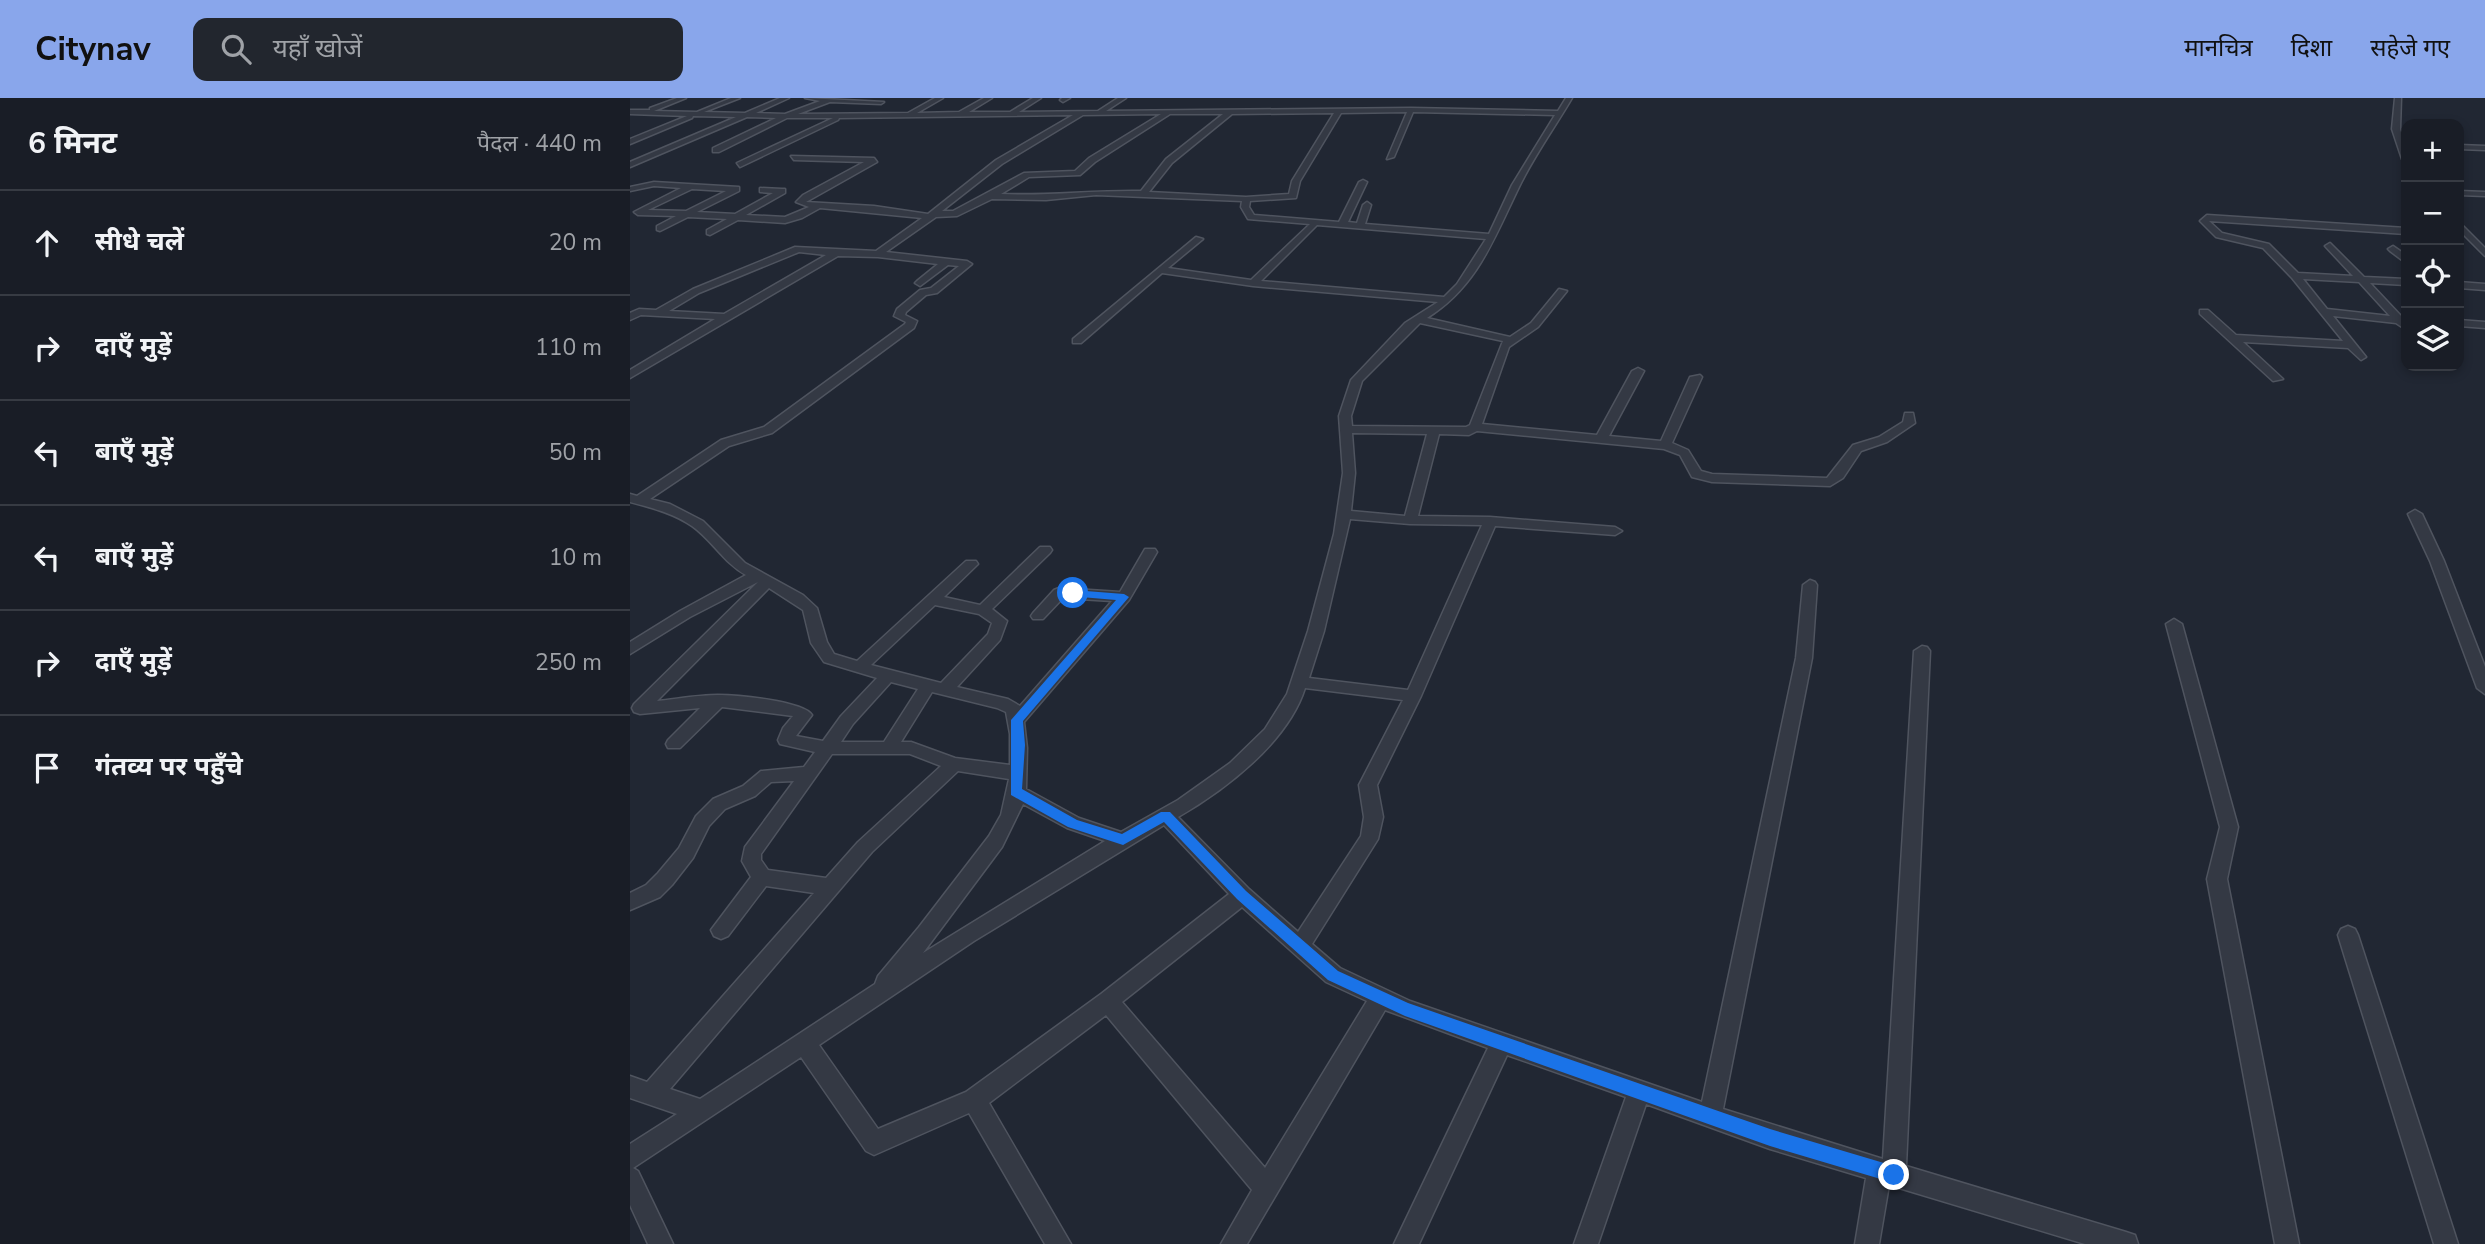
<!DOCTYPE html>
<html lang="hi">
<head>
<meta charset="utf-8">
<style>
	body { margin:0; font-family:"Nunito Sans","Noto Sans Devanagari",sans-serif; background:#22262e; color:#f1f3f6 }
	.controls { position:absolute; right:21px; top:21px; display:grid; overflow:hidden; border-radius:14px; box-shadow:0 4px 10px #0003 }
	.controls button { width:63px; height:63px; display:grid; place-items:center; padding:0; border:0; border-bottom:2px solid #373b43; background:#191d26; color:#f1f3f6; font:35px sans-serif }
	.stop { position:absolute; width:21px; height:21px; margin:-16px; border:5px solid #1a73e8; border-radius:50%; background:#fff }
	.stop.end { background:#1a73e8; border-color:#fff; box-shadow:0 2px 7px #0008 }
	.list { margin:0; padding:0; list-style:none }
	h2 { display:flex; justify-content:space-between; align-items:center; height:91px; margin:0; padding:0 28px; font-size:30px }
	h2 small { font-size:23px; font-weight:400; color:#9fa2a7 }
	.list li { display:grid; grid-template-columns:46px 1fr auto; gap:21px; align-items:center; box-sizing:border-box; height:105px; padding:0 28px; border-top:2px solid #373b43 }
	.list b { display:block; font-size:26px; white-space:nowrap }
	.list em { font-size:23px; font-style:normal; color:#9fa2a7 }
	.icon { flex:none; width:38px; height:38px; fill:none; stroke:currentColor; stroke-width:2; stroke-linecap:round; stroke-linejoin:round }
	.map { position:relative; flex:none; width:1855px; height:1146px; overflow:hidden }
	header { display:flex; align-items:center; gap:42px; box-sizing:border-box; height:98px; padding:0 35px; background:#89a6eb; color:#111 }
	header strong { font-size:33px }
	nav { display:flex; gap:38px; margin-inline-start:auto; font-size:24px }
	.search { width:490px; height:63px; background:#22262e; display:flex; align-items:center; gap:18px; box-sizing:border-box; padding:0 24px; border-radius:14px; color:#9fa2a7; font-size:26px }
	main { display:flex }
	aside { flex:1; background:#191d26 }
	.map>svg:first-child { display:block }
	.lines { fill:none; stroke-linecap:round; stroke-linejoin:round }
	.street-casing { stroke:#4f545f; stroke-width:3 }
	.street { fill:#343944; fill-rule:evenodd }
	.route { fill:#1a73e8 }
</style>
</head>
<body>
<header>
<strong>Citynav</strong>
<div class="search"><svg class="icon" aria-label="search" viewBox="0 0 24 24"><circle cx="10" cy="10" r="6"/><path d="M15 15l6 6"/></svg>यहाँ खोजें</div>
<nav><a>मानचित्र</a><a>दिशा</a><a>सहेजे गए</a></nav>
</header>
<main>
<aside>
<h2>6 मिनट<small>पैदल · 440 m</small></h2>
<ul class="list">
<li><svg class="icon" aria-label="ahead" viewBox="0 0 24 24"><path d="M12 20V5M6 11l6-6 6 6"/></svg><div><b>सीधे चलें</b></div><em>20 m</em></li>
<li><svg class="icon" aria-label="right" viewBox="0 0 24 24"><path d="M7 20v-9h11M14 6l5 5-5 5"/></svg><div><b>दाएँ मुड़ें</b></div><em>110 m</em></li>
<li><svg class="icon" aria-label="left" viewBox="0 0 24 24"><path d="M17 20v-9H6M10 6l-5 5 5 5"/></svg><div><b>बाएँ मुड़ें</b></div><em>50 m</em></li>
<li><svg class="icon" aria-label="left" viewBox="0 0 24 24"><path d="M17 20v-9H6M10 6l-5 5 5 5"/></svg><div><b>बाएँ मुड़ें</b></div><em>10 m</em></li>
<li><svg class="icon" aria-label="right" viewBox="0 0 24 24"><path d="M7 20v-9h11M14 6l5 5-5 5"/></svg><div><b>दाएँ मुड़ें</b></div><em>250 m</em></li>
<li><svg class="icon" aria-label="arrive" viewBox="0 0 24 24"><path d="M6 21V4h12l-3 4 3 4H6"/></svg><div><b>गंतव्य पर पहुँचे</b></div></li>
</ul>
</aside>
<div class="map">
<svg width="1855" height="1146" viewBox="0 0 1855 1146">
	<rect width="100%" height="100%" fill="#212733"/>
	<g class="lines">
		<defs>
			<g id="street">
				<path d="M 47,0 L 56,0 L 24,13 L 67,14 L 101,0 L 110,0 L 74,14 L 115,15 L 150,0 L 159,0 L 126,15 L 155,16 L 190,3 L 175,0 L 254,4 L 251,6 L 200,4 L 168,16 L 278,15 L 305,0 L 313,0 L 287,15 L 329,14 L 354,0 L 362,0 L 339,14 L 380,14 L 403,0 L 411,0 L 389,14 L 468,13 L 488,0 L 496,0 L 476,13 L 781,10 L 928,13 L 936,0 L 942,0 C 925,29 904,58 889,89 C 864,140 848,188 797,220 L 880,239 L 901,225 L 929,191 L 937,193 L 908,229 L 879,249 L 852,326 L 967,337 L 1002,273 L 1008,270 L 1014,273 L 979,338 L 1031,343 L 1060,279 L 1070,277 L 1072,279 L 1042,345 L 1058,352 L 1071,373 L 1082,376 L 1197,380 L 1223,347 L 1249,339 L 1273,324 L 1275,315 L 1283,315 L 1285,325 L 1257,344 L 1231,353 L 1213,380 L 1200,388 L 1082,384 L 1062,379 L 1050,357 L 1034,351 L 847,333 L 839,337 L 809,336 L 788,418 L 860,419 L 985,429 L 992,433 L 985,437 L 865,428 L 791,598 L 747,687 L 753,719 L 748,741 L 682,846 L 710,870 L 780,903 L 1072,1004 L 1166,560 L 1173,487 L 1180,482 L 1185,484 L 1187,487 L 1182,560 L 1093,1011 L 1253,1061 L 1284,553 L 1292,548 L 1297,549 L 1300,553 L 1276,1068 L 1496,1134 L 1505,1137 L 1508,1146 L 1455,1146 L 1259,1087 L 1249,1146 L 1225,1146 L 1236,1080 L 1140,1051 L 1016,1006 L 968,1146 L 944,1146 L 996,999 L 877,957 L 789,1146 L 764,1146 L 858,950 L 755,912 L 617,1146 L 591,1146 L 622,1092 L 476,917 L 359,1005 L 441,1146 L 415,1146 L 339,1015 L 244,1057 L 236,1053 L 171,959 L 3,1070 L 8,1073 L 43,1146 L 18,1146 L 0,1107 L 0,1046 L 47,1016 L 0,1000 L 0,978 L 17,984 L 184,795 L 136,788 L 98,838 L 91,841 L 84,838 L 81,832 L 121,779 L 112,763 L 115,749 L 164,683 L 141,684 L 125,698 L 95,711 L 79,728 L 63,760 L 42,787 L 30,799 L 0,812 L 0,795 L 16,787 L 28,775 L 49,750 L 66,718 L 83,701 L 113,688 L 131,673 L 174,669 L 185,654 L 150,646 L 148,642 L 153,630 L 163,618 L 92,609 L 50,650 L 38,650 L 36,646 L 38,642 L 70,610 L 10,616 L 4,614 L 2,610 L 4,606 L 128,484 L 60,519 L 0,556 L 0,544 L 50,513 L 116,477 C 94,465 82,442 62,428 C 43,415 22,410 0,404 L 0,396 L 7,398 L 91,342 L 134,329 L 275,226 L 276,224 L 264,218 L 267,211 L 290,192 L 301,190 L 329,168 L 318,167 L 290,188 L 285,185 L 287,183 L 308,166 L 248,159 L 208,158 L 0,280 L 0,272 L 85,221 L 11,217 L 0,222 L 0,215 L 9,211 L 26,212 L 63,191 L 165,149 L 246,153 L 292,120 L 190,110 L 172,120 L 155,125 L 108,122 L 80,137 L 77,136 L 77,132 L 97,121 L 58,119 L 30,133 L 27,132 L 27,128 L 46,118 L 8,117 L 4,114 L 51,90 L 24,88 L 0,93 L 0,89 L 24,84 L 109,89 L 109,93 L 67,114 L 105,116 L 143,95 L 130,94 L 130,90 L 152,91 L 155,91 L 155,95 L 116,117 L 155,119 L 179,109 L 166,104 L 173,97 L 234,64 L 164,62 L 161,58 L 244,60 L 247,64 L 176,104 L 244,108 L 298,116 L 366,62 L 443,17 L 209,20 L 208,22 L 110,69 L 107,65 L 203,20 L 157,20 L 89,54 L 83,54 L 83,50 L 146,20 L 117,19 L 0,69 L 0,64 L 106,19 L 63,18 L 62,20 L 0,46 L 0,41 L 57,18 L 0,16 L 0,12 L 20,12 L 20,10 ZM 777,14 L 757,61 L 764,59 L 783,14 L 925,17 L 882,87 L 859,136 L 735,126 L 741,107 L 737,104 L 733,107 L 727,125 L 718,124 L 737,84 L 733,82 L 729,84 L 709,124 L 624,117 L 619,109 L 620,103 L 666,100 L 670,83 L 711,15 ZM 704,15 L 662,83 L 659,96 L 616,99 L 519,94 L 542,65 L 602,16 ZM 531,16 L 459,60 L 445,73 L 394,75 L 323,113 L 312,113 L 372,66 L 453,17 ZM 540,16 L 593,16 L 536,61 L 511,93 C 464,92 418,98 371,96 L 399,79 L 450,77 L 465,64 ZM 62,91 L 96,93 L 56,113 L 18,112 ZM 466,97 L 612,103 L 611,109 L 618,121 L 680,126 L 621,182 L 538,170 L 573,141 L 566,139 L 443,241 L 443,245 L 451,245 L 532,175 L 623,188 L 808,204 L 775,225 L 721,282 L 709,318 L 713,375 L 704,436 L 678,533 L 657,596 L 635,631 L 600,665 L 548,702 L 491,734 L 449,720 L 396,691 L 397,650 L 394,624 L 499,502 L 527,454 L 525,451 L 515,451 L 490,494 L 429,490 L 424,492 L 403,515 L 401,518 L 403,521 L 413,521 L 433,500 L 482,503 L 390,608 L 378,601 L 327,589 L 370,542 L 377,523 L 362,511 L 420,455 L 422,452 L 420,449 L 410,449 L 350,507 L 314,499 L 348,466 L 346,463 L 336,463 L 227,563 L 204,556 L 197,544 L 187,510 L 173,497 L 115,465 L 73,423 L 40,406 L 20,401 L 99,348 L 142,335 L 284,230 L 287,223 L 275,217 L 276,214 L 296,197 L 307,195 L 342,166 L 337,163 L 256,154 L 306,119 L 327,118 L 362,101 L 416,102 ZM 687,127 L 856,141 L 827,186 L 814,199 L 631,183 ZM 169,154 L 196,157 L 94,216 L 39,213 L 69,195 ZM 790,225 L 873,243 L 840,327 L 836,329 L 722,328 L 721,318 L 732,283 ZM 722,335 L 797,336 L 775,418 L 721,413 L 725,375 ZM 720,421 L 780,426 L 852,427 L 778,592 L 679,580 L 694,533 ZM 139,490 L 173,512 L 181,545 L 194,564 L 247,580 L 211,618 L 193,643 L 166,638 L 182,617 C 173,603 106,597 88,597 C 68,597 47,601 27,603 ZM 305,507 L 349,516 L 362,525 L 358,536 L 311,585 L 241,567 ZM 261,584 L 288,591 L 254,644 L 211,644 L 223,626 ZM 675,590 L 773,602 L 729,687 L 734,719 L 731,738 L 668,834 L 619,791 L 548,719 C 595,692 658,644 675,590 ZM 302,594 L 367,610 L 376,614 L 380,636 L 380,667 L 325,660 L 281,644 L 271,644 ZM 202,656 L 280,656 L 311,668 L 228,744 L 196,780 L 138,772 L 131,762 L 131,756 ZM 328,673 L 379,681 L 371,717 L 359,738 L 289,829 L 248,878 L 245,886 L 70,1001 L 40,991 L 242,754 ZM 393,706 L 437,730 L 475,743 L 293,855 L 372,749 ZM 534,727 L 599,796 L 471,896 L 336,994 L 248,1031 L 189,947 L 344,843 ZM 612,809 L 696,884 L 737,903 L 635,1070 L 492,904 Z"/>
				<path d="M 432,0 L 440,0 L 433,4 L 430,2 Z"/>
				<path d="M 1765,0 L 1771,0 L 1770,31 L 1776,50 L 1776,63 L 1772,61 L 1762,31 Z"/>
				<path d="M 1829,47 L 1855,48 L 1855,52 L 1829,51 Z"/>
				<path d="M 1829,93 L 1855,94 L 1855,98 L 1829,97 Z"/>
				<path d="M 1577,117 L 1776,130 L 1776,136 L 1579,123 L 1592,135 L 1639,146 L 1668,175 L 1723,178 L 1695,148 L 1700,145 L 1734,179 L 1776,181 L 1776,187 L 1740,185 L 1772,219 L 1776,219 L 1776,227 L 1772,229 L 1766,225 L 1703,218 L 1736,259 L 1731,262 L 1718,250 L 1613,244 L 1653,281 L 1643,283 L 1570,216 L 1570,212 L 1578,212 L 1606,237 L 1713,243 L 1662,180 L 1633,150 L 1586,139 L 1570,123 ZM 1673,181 L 1729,184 L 1760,218 L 1697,211 Z"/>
				<path d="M 1829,124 L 1855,150 L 1855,158 L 1829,132 Z"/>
				<path d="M 1763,148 L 1776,157 L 1776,165 L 1760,153 L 1758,151 Z"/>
				<path d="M 1829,184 L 1855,186 L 1855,192 L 1829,190 Z"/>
				<path d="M 1829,222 L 1855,224 L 1855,230 L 1829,228 Z"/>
				<path d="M 1785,412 L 1792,416 L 1814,463 L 1855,569 L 1855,596 L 1847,590 L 1800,463 L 1778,416 Z"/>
				<path d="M 1544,521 L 1552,526 L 1608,729 L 1597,781 L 1669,1146 L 1645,1146 L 1577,781 L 1590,729 L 1536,526 Z"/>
				<path d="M 1718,828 L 1725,831 L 1728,837 L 1828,1146 L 1804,1146 L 1708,837 L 1711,831 Z"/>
			</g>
		</defs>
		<!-- street casing -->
		<use href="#street" class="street-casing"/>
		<!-- street -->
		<use href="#street" class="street"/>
	</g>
	<!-- route -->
	<path class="route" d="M 443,492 L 494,496 L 499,499 L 393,623 L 395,647 L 392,691 L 447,722 L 492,736 L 531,714 L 540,714 L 616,793 L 708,873 L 778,905 L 1140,1031 L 1264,1068 L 1270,1071 L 1273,1077 L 1270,1083 L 1264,1085 L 1140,1048 L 775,918 L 698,882 L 607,801 L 534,724 L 493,747 L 438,729 L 381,697 L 381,622 L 486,502 L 439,498 L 439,493 Z"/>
</svg>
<div class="controls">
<button>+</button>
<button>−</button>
<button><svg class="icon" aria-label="locate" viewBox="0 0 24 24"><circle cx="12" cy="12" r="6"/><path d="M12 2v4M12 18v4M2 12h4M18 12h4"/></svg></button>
<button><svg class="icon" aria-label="layers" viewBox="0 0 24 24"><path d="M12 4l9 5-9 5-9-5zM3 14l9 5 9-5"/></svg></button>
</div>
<div class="stop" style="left:443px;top:495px"></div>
<div class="stop end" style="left:1264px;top:1077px"></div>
</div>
</main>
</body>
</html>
